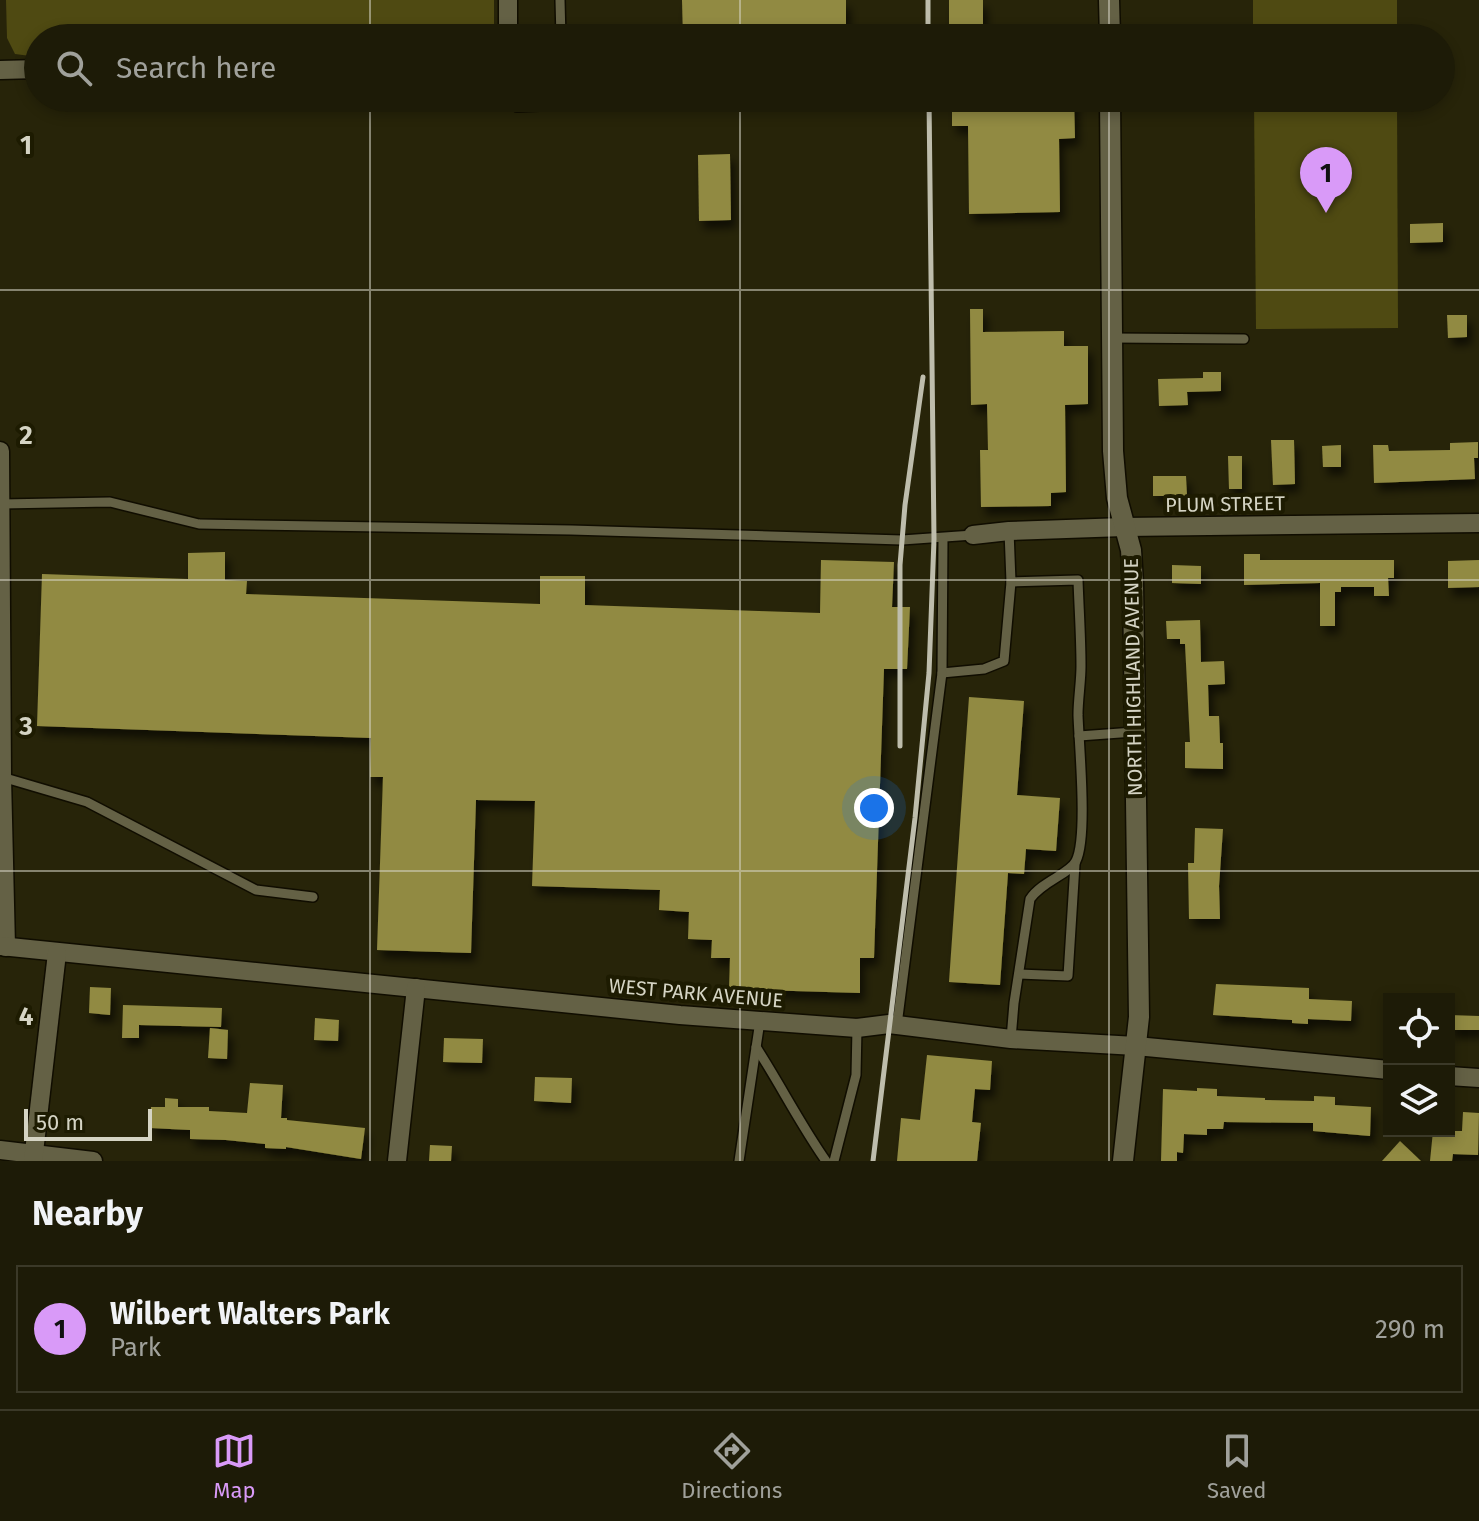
<!DOCTYPE html>
<html lang="en">
<head>
<meta charset="utf-8">
<style>
	body { margin:0; font-family:"Fira Sans",sans-serif; background:#252411; color:#f1f3f6 }
	.controls { position:absolute; right:24px; bottom:24px; display:grid; overflow:hidden; border-radius:0px; box-shadow:0 4px 12px #0003 }
	.controls button { width:72px; height:72px; display:grid; place-items:center; padding:0; border:0; border-bottom:2px solid #3b3928; background:#1d1b07; color:#f1f3f6; font:40px sans-serif }
	.scale { position:absolute; left:24px; bottom:20px; width:128px; box-sizing:border-box; padding-left:8px; border:4px solid #d5d4c4; border-top:0; font-size:22px; line-height:28px; white-space:nowrap; color:#d5d4c4; -webkit-text-stroke:6px #1d1b01; paint-order:stroke }
	.you { position:absolute; left:874px; top:808px; width:28px; height:28px; margin:-20px; border:6px solid #fff; border-radius:50%; background:#1a73e8; box-shadow:0 0 0 12px #1a73e833 }
	.badge { display:grid; place-items:center; width:52px; height:52px; border-radius:50%; background:#d99af8; color:#111; font-size:26px; font-weight:700 }
	.pin { position:absolute; translate:-50% -66px; filter:drop-shadow(0 2px 4px #0008) }
	.pin::after { content:''; position:absolute; top:42px; width:28px; height:24px; background:inherit; clip-path:polygon(0 0,100% 0,50% 100%) }
	.list { margin:0; padding:0; list-style:none }
	h2 { display:flex; justify-content:space-between; align-items:center; height:104px; margin:0; padding:0 32px; font-size:34px }
	h2 small { font-size:26px; font-weight:400; color:#a0a19b }
	.list li { display:grid; grid-template-columns:52px 1fr auto; gap:24px; align-items:center; box-sizing:border-box; height:128px; margin:0 16px 16px; padding:0 16px; border:2px solid #3b3928; border-radius:0px }
	.list b { display:block; font-size:30px; white-space:nowrap }
	.list p { margin:0; font-size:26px; white-space:nowrap; color:#a0a19b }
	.list em { font-size:26px; font-style:normal; color:#a0a19b }
	.icon { flex:none; width:44px; height:44px; fill:none; stroke:currentColor; stroke-width:2; stroke-linecap:round; stroke-linejoin:round }
	.map { position:relative; flex:none; width:1479px; height:1161px; overflow:hidden }
	.search { position:absolute; background:#1d1b07; box-shadow:0 4px 12px #0003; left:24px; right:24px; top:24px; height:88px; display:flex; align-items:center; gap:20px; box-sizing:border-box; padding:0 28px; border-radius:44px; color:#a0a19b; font-size:30px }
	.sheet { height:248px; background:#1d1b07 }
	nav { display:flex; justify-content:space-around; align-items:center; box-sizing:border-box; height:112px; border-top:2px solid #3b3928; background:#1d1b07; font-size:22px; color:#a0a19b }
	nav a { display:grid; justify-items:center; gap:4px }
	nav .on { color:#d99af8 }
	.map>svg:first-child { display:block }
	.green { fill:#4f4a12 }
	.building { fill:#918a42; filter:url(#shadow) }
	.lines { fill:none; stroke-linecap:round; stroke-linejoin:round }
	.service-casing { stroke:#100d00; stroke-width:12 }
	.minor-casing { stroke:#100d00; stroke-width:21 }
	.tertiary-casing { stroke:#100d00; stroke-width:23 }
	.service { stroke:#646145; stroke-width:9 }
	.minor { stroke:#646145; stroke-width:18 }
	.tertiary { stroke:#646145; stroke-width:20 }
	.rail { stroke:#bebdac; stroke-width:5 }
	.grid { fill:none; stroke:#d5d4c4; stroke-width:2; stroke-opacity:0.55 }
	.labels { text-anchor:middle; dominant-baseline:central; stroke-width:8; stroke-linejoin:round; paint-order:stroke }
	.street-label { font-size:20px; fill:#d5d4c4; stroke:#1d1b01 }
	.grid-label { font-size:26px; text-anchor:middle; font-weight:bold; fill:#d5d4c4; stroke:#1d1b01; stroke-width:8; stroke-linejoin:round; paint-order:stroke }
</style>
</head>
<body>
<div class="map">
<svg width="1479" height="1161" viewBox="0 0 1479 1161">
	<defs>
		<filter id="shadow"><feDropShadow dx="4.5" dy="8" stdDeviation="4" flood-color="#0009"/></filter>
	</defs>
	<rect width="100%" height="100%" fill="#272409"/>
	<!-- green -->
	<g class="green">
		<path d="M 6,0 L 494,0 L 494,33 L 486,38 L 38,38 L 38,57 L 15,54 L 7,38 Z"/>
		<rect x="1253" y="0" width="144" height="38"/>
		<path d="M 1254,98 L 1397,98 L 1398,328 L 1256,329 Z"/>
	</g>
	<!-- building -->
	<g class="building">
		<path d="M 682,0 L 846,0 L 846,38 L 683,38 Z"/>
		<path d="M 949,0 L 983,0 L 983,36 L 949,37 Z"/>
		<path d="M 952,98 L 1074,98 L 1075,138 L 1059,139 L 1060,212 L 969,214 L 968,126 L 952,126 Z"/>
		<path d="M 730,154 L 731,220 L 699,221 L 698,155 Z"/>
		<path d="M 1443,223 L 1443,242 L 1410,243 L 1410,224 Z"/>
		<path d="M 970,309 L 983,309 L 983,332 L 1064,331 L 1064,346 L 1088,346 L 1088,404 L 1065,405 L 1066,492 L 1051,493 L 1051,506 L 981,507 L 980,450 L 988,450 L 987,404 L 971,405 Z"/>
		<path d="M 1447,315 L 1467,315 L 1467,337 L 1448,338 Z"/>
		<path d="M 1203,372 L 1221,372 L 1221,391 L 1187,392 L 1188,405 L 1159,406 L 1158,379 L 1203,378 Z"/>
		<path d="M 1271,440 L 1294,440 L 1295,484 L 1273,485 Z"/>
		<path d="M 1478,442 L 1478,458 L 1474,458 L 1475,479 L 1374,483 L 1373,445 L 1388,445 L 1389,451 L 1450,450 L 1450,443 Z"/>
		<path d="M 1341,445 L 1341,467 L 1323,467 L 1322,446 Z"/>
		<path d="M 1228,456 L 1242,456 L 1242,489 L 1229,489 Z"/>
		<path d="M 1153,476 L 1186,476 L 1187,496 L 1153,496 Z"/>
		<path d="M 225,552 L 225,580 L 247,581 L 246,594 L 540,604 L 540,576 L 585,576 L 585,605 L 820,613 L 821,560 L 894,562 L 892,607 L 910,607 L 907,669 L 884,669 L 874,958 L 860,958 L 860,993 L 729,989 L 730,958 L 711,958 L 712,940 L 688,939 L 689,912 L 659,910 L 660,890 L 532,886 L 535,801 L 476,800 L 471,953 L 377,950 L 383,777 L 370,777 L 371,738 L 37,726 L 42,574 L 188,579 L 188,553 Z"/>
		<path d="M 1244,554 L 1260,554 L 1260,560 L 1394,560 L 1394,578 L 1388,578 L 1389,596 L 1374,596 L 1374,587 L 1341,587 L 1341,592 L 1335,592 L 1335,626 L 1320,626 L 1320,583 L 1244,585 Z"/>
		<path d="M 1479,560 L 1479,587 L 1448,588 L 1448,561 Z"/>
		<path d="M 1172,565 L 1201,566 L 1201,584 L 1172,583 Z"/>
		<path d="M 1200,620 L 1201,662 L 1224,661 L 1225,684 L 1208,685 L 1209,716 L 1219,716 L 1220,743 L 1223,743 L 1223,769 L 1185,768 L 1185,742 L 1190,742 L 1185,644 L 1180,644 L 1180,639 L 1167,639 L 1166,621 Z"/>
		<path d="M 969,697 L 1024,701 L 1017,795 L 1060,798 L 1056,851 L 1026,849 L 1024,874 L 1008,873 L 1000,985 L 949,982 Z"/>
		<path d="M 1195,828 L 1223,829 L 1219,886 L 1220,919 L 1189,919 L 1188,863 L 1194,863 Z"/>
		<path d="M 1216,984 L 1309,988 L 1309,999 L 1352,1001 L 1351,1021 L 1308,1019 L 1308,1024 L 1292,1023 L 1292,1020 L 1213,1015 Z"/>
		<path d="M 90,987 L 111,988 L 110,1015 L 89,1013 Z"/>
		<path d="M 123,1005 L 222,1008 L 221,1027 L 139,1025 L 139,1038 L 122,1038 Z"/>
		<path d="M 1449,1015 L 1479,1016 L 1479,1030 L 1449,1030 Z"/>
		<path d="M 315,1018 L 339,1020 L 338,1041 L 314,1040 Z"/>
		<path d="M 210,1028 L 228,1030 L 227,1059 L 208,1058 Z"/>
		<path d="M 444,1038 L 483,1039 L 482,1063 L 443,1062 Z"/>
		<path d="M 927,1055 L 992,1061 L 990,1090 L 975,1089 L 972,1122 L 981,1123 L 977,1161 L 897,1161 L 901,1118 L 920,1120 Z"/>
		<path d="M 535,1077 L 572,1078 L 571,1103 L 534,1101 Z"/>
		<path d="M 250,1083 L 283,1085 L 281,1118 L 287,1118 L 287,1120 L 365,1128 L 361,1159 L 286,1147 L 286,1149 L 265,1148 L 265,1144 L 226,1140 L 190,1139 L 190,1130 L 150,1128 L 151,1107 L 165,1107 L 165,1098 L 178,1099 L 178,1107 L 209,1107 L 209,1111 L 247,1113 Z"/>
		<path d="M 1197,1088 L 1217,1089 L 1217,1096 L 1265,1098 L 1265,1100 L 1314,1101 L 1314,1096 L 1335,1097 L 1335,1105 L 1371,1107 L 1370,1136 L 1313,1131 L 1313,1123 L 1224,1122 L 1223,1129 L 1207,1129 L 1207,1135 L 1184,1134 L 1183,1153 L 1177,1152 L 1177,1161 L 1161,1161 L 1163,1089 L 1197,1091 Z"/>
		<path d="M 1463,1112 L 1479,1113 L 1478,1155 L 1453,1154 L 1452,1161 L 1430,1161 L 1433,1131 L 1462,1131 Z"/>
		<path d="M 1400,1141 L 1421,1161 L 1382,1161 Z"/>
		<path d="M 430,1145 L 452,1146 L 451,1161 L 429,1161 Z"/>
	</g>
	<g class="lines">
		<defs>
			<g id="service">
				<path d="M 560,0 L 561,38"/>
				<path d="M 515,98 L 517,107 L 562,105 L 562,98"/>
				<path d="M 562,105 L 695,99"/>
				<path d="M 1112,338 L 1244,339"/>
				<path d="M 1,504 L 110,502 L 199,524 L 571,530 L 902,540 L 973,535"/>
				<path d="M 1009,531 L 1011,582 L 1078,580 C 1079,609 1081,638 1081,666 C 1081,682 1078,699 1078,715 C 1079,746 1088,837 1076,861 C 1070,874 1042,881 1030,899 L 1014,1003 L 1011,1039"/>
				<path d="M 943,539 L 942,673 L 984,669 L 1004,661 L 1011,582"/>
				<path d="M 1079,736 L 1134,732"/>
				<path d="M 2,777 L 87,802 L 256,890 L 313,897"/>
				<path d="M 1019,974 L 1068,976 L 1075,864"/>
				<path d="M 897,1025 L 942,673"/>
				<path d="M 756,1047 C 780,1084 800,1124 826,1161"/>
				<path d="M 739,1161 L 760,1021"/>
				<path d="M 834,1161 L 856,1075 L 857,1028"/>
			</g>
			<g id="minor">
				<path d="M 508,0 L 508,38"/>
				<path d="M 0,70 L 38,69"/>
				<path d="M 0,451 L 2,777 L 6,947"/>
				<path d="M 973,535 L 1009,531 L 1124,527 L 1479,523"/>
				<path d="M 0,946 L 680,1015 L 857,1028 L 889,1024 L 1011,1039 L 1136,1046 L 1389,1070"/>
				<path d="M 1449,1076 L 1479,1078"/>
				<path d="M 0,1150 L 93,1161"/>
				<path d="M 33,1161 L 57,953"/>
				<path d="M 397,1161 L 416,988"/>
			</g>
			<g id="tertiary">
				<path d="M 1109,0 L 1110,38"/>
				<path d="M 1110,98 L 1113,451 L 1117,498 L 1131,550 L 1133,584 L 1139,1017 L 1123,1161"/>
			</g>
		</defs>
		<!-- service casing -->
		<use href="#service" class="service-casing"/>
		<!-- minor casing -->
		<use href="#minor" class="minor-casing"/>
		<!-- tertiary casing -->
		<use href="#tertiary" class="tertiary-casing"/>
		<!-- service -->
		<use href="#service" class="service"/>
		<!-- minor -->
		<use href="#minor" class="minor"/>
		<!-- tertiary -->
		<use href="#tertiary" class="tertiary"/>
		<!-- rail -->
		<g class="rail">
			<path d="M 928,0 L 928,38"/>
			<path d="M 900,746 L 900,565 L 905,505 L 923,377"/>
			<path d="M 873,1161 L 915,818 L 929,673 L 934,539 L 929,98"/>
		</g>
	</g>
	<!-- grid -->
	<path class="grid" d="M 370,0 L 370,38M 740,0 L 740,38M 1109,0 L 1109,38M 370,98 L 370,1161M 740,98 L 740,1161M 1109,98 L 1109,1161M 0,290 L 1479,290M 0,580 L 1479,580M 0,871 L 1479,871"/>
	<g class="labels">
		<!-- street labels -->
		<g class="street-label">
			<text transform="translate(1225 504) rotate(-1)">PLUM STREET</text>
			<text transform="translate(1133 677) rotate(-91)">NORTH HIGHLAND AVENUE</text>
			<text transform="translate(696 993) rotate(5)">WEST PARK AVENUE</text>
		</g>
	</g>
	<g class="grid-label">
		<text x="26" y="154">1</text>
		<text x="26" y="444">2</text>
		<text x="26" y="735">3</text>
		<text x="26" y="1025">4</text>
	</g>
</svg>
<div class="controls">
<button><svg class="icon" aria-label="locate" viewBox="0 0 24 24"><circle cx="12" cy="12" r="6"/><path d="M12 2v4M12 18v4M2 12h4M18 12h4"/></svg></button>
<button><svg class="icon" aria-label="layers" viewBox="0 0 24 24"><path d="M12 4l9 5-9 5-9-5zM3 14l9 5 9-5"/></svg></button>
</div>
<div class="scale">50 m</div>
<div class="you"></div>
<div class="pin badge" style="left:1326px;top:213px">1</div>
<div class="search"><svg class="icon" aria-label="search" viewBox="0 0 24 24"><circle cx="10" cy="10" r="6"/><path d="M15 15l6 6"/></svg>Search here</div>
</div>
<section class="sheet">
<h2>Nearby<small></small></h2>
<ul class="list">
<li><span class="badge">1</span><div><b>Wilbert Walters Park</b><p>Park</p></div><em>290 m</em></li>
</ul>
</section>
<nav>
<a class="on"><svg class="icon" aria-label="map" viewBox="0 0 24 24"><path d="M3 6l6-2 6 2 6-2v14l-6 2-6-2-6 2zM9 4v14M15 6v14"/></svg>Map</a>
<a><svg class="icon" aria-label="directions" viewBox="0 0 24 24"><path d="M12 3l9 9-9 9-9-9zM9 14v-3h6M13 9l2 2-2 2"/></svg>Directions</a>
<a><svg class="icon" aria-label="saved" viewBox="0 0 24 24"><path d="M7 4h10v16l-5-4-5 4z"/></svg>Saved</a>
</nav>
</body>
</html>
